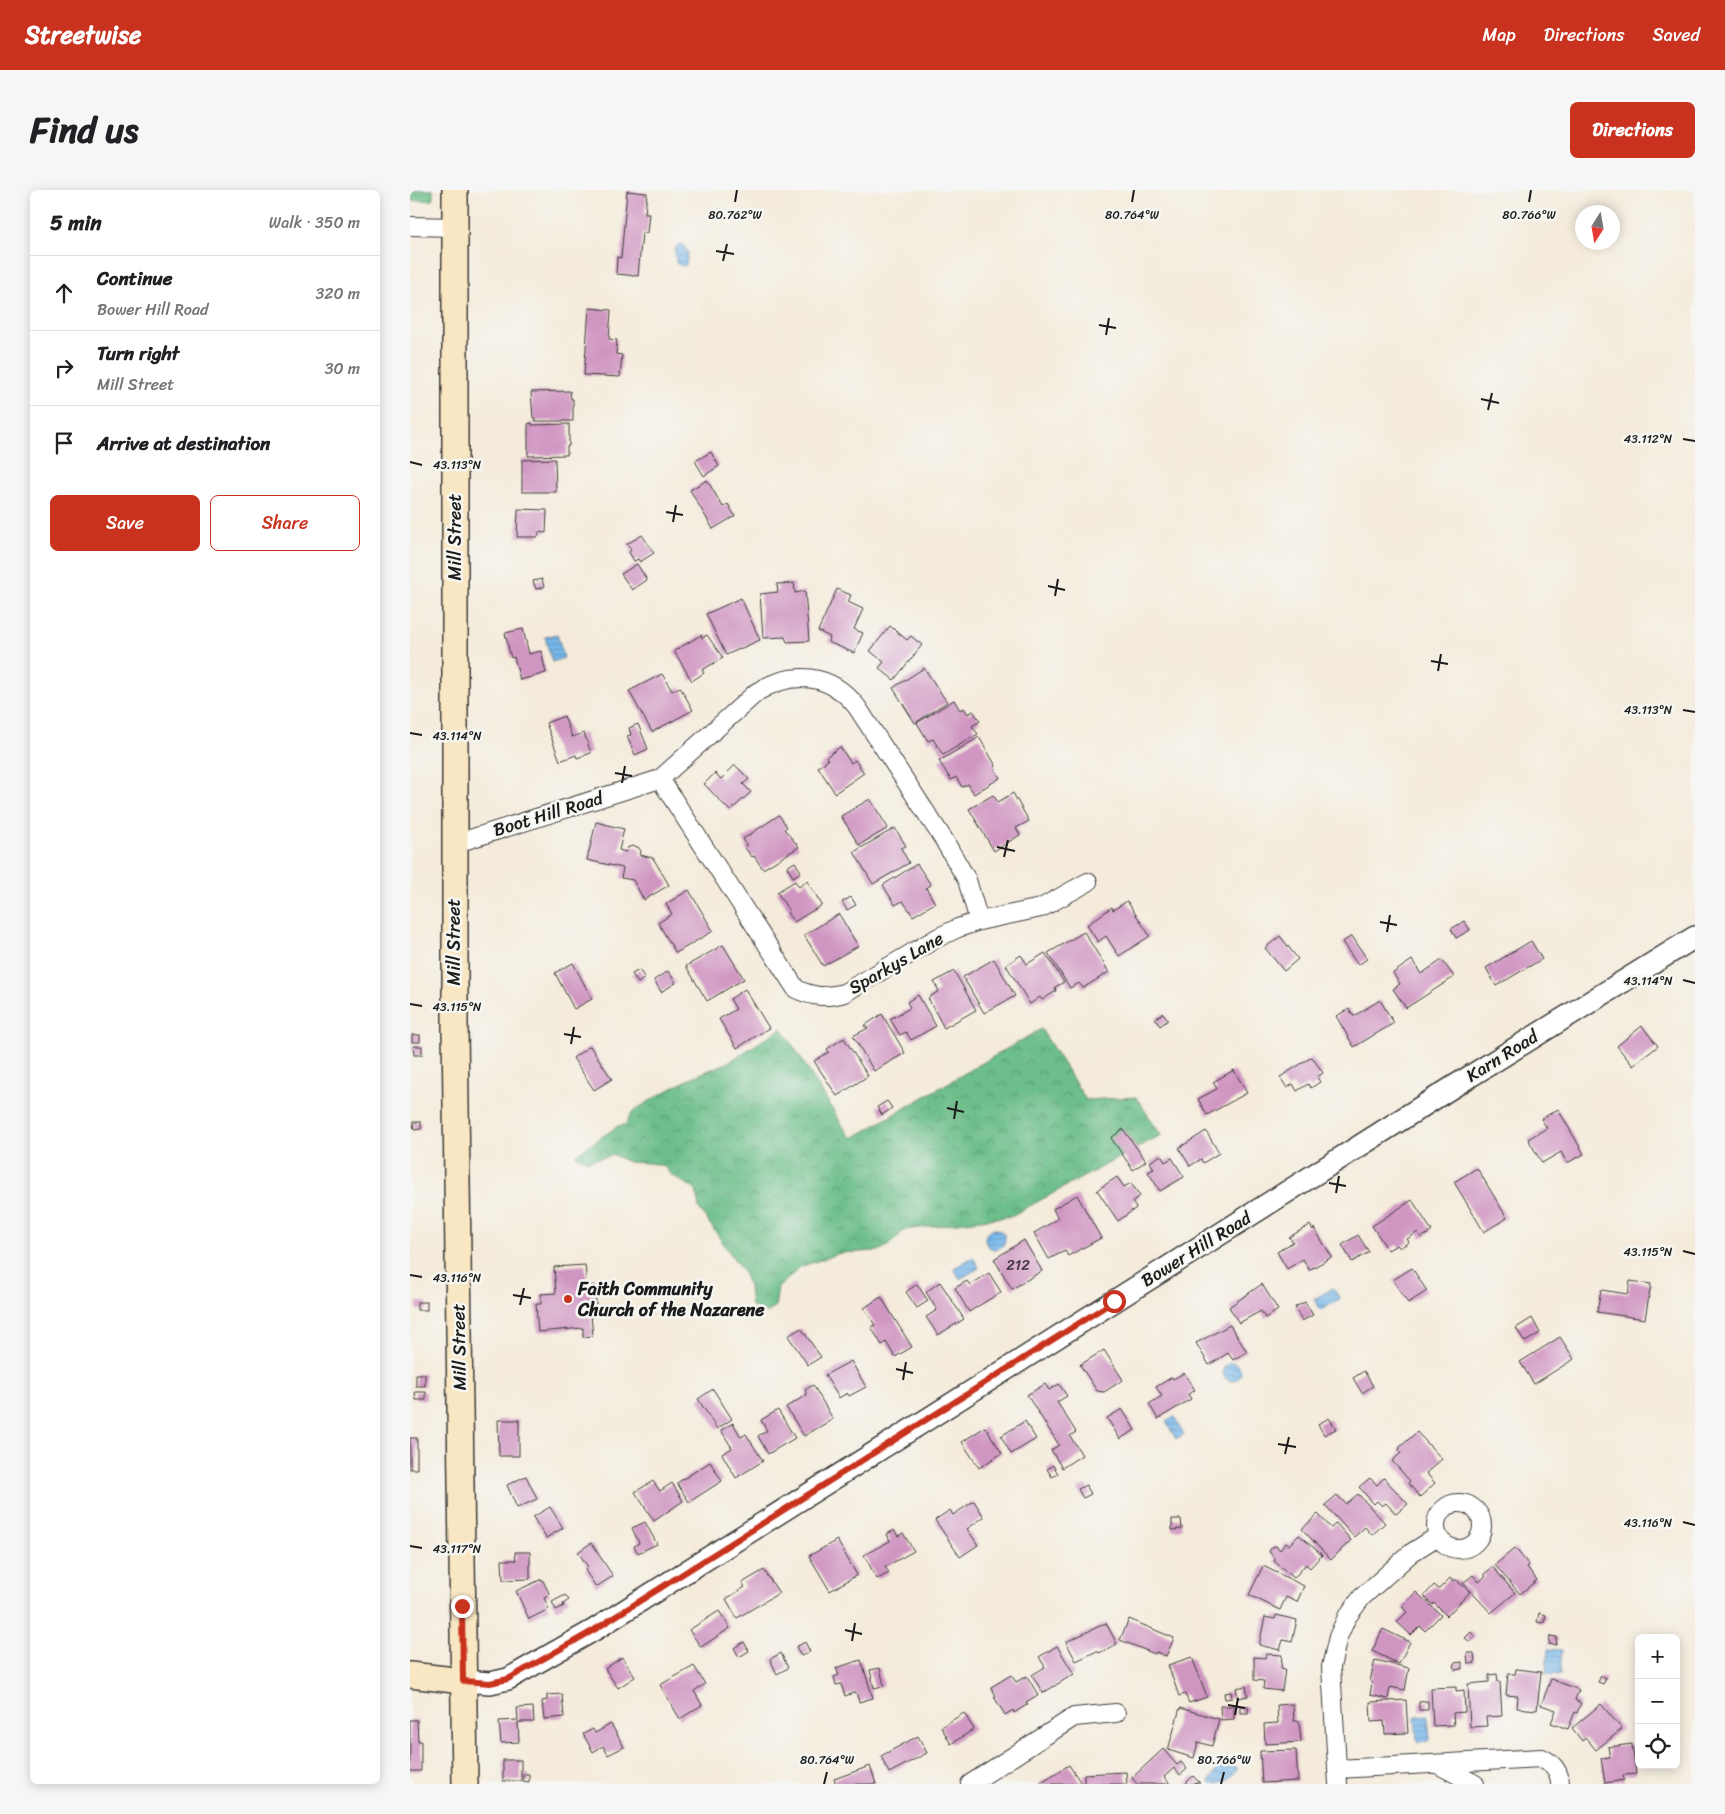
<!DOCTYPE html>
<html lang="en">
<head>
<meta charset="utf-8">
<style>
	body { margin:0; font-family:Sriracha,sans-serif; background:#f6f6f6; color:#202124 }
	.controls { position:absolute; right:15px; bottom:15px; display:grid; overflow:hidden; border-radius:8px; box-shadow:0 2px 12px #0003 }
	.controls button { width:45px; height:45px; display:grid; place-items:center; padding:0; border:0; border-bottom:1px solid #e0e0e0; background:#fff; color:#202124; font:25px sans-serif }
	.compass { position:absolute; left:1165px; top:15px; width:45px; height:45px; border-radius:50%; background:#fff; box-shadow:0 2px 12px #0003; rotate:191deg }
	.stop { position:absolute; width:15px; height:15px; margin:-11px; border:4px solid #c8321e; border-radius:50%; background:#fff }
	.stop.end { background:#c8321e; border-color:#fff; box-shadow:0 1px 5px #0008 }
	.list { margin:0; padding:0; list-style:none }
	h2 { display:flex; justify-content:space-between; align-items:center; height:65px; margin:0; padding:0 20px; font-size:21px }
	h2 small { font-size:16px; font-weight:400; color:#757577 }
	.list li { display:grid; grid-template-columns:32px 1fr auto; gap:15px; align-items:center; box-sizing:border-box; height:75px; padding:0 20px; border-top:1px solid #e0e0e0 }
	.list b { display:block; font-size:19px; white-space:nowrap }
	.list p { margin:0; font-size:16px; white-space:nowrap; color:#757577 }
	.list em { font-size:16px; font-style:normal; color:#757577 }
	.actions { display:flex; gap:10px; padding:15px 20px }
	.actions a { flex:1; padding:11px 0; border:1px solid #c8321e; border-radius:8px; text-align:center; font-size:18px; color:#c8321e }
	.actions .main { background:#c8321e; color:#fff }
	.icon { flex:none; width:28px; height:28px; fill:none; stroke:currentColor; stroke-width:2; stroke-linecap:round; stroke-linejoin:round }
	.map { position:relative; flex:none; width:1285px; height:1594px; overflow:hidden; border-radius:8px }
	header { display:flex; align-items:center; gap:30px; box-sizing:border-box; height:70px; padding:0 25px; background:#c8321e; color:#fff }
	header strong { font-size:24px }
	nav { display:flex; gap:28px; margin-inline-start:auto; font-size:18px }
	.intro { display:flex; align-items:center; justify-content:space-between; box-sizing:border-box; height:120px; padding:0 30px }
	h1 { margin:0; font-size:35px }
	.button { padding:12px 22px; border-radius:8px; background:#c8321e; color:#fff; font-size:18px; font-weight:700 }
	main { display:flex; gap:30px; padding:0 30px }
	aside { flex:1; background:#fff; border-radius:8px; box-shadow:0 2px 12px #0003 }
	.map>svg:first-child { display:block }
	.forest { fill:url(#forest-crowns); stroke:#446d53 }
	.water { fill:url(#water-rules); stroke:#4a6a84 }
	.building { fill:#d096c2 }
	.lines { fill:none; stroke-linecap:round; stroke-linejoin:round }
	.minor-casing { stroke:#3c3b39; stroke-width:20 }
	.tertiary-casing { stroke:#3c3b39; stroke-width:24 }
	.secondary-casing { stroke:#3c3b39; stroke-width:28 }
	.minor { stroke:#fff; stroke-width:18 }
	.tertiary { stroke:#fff; stroke-width:21 }
	.secondary { stroke:#f9e7c3; stroke-width:25 }
	.route { stroke:#c8321e; stroke-width:6 }
	.ticks { fill:none; stroke:#1c1c1c; stroke-width:2 }
	.poi-dot { fill:#c8321e; stroke:#f6f6f2; stroke-width:2 }
	.labels { text-anchor:middle; dominant-baseline:central; stroke-width:5; stroke-linejoin:round; paint-order:stroke }
	.number-label { font-size:15px; fill:#493a46 }
	.street-label { font-size:18px; fill:#1c1c1c; stroke:#f6f6f2 }
	.poi-label { font-size:18px; font-weight:bold; fill:#1c1c1c; stroke:#f6f6f2; text-anchor:start }
	.ticks-label { font-size:12px; text-anchor:middle; fill:#1c1c1c; stroke:#f6f6f2; stroke-width:5; stroke-linejoin:round; paint-order:stroke }
</style>
</head>
<body>
<header>
<strong>Streetwise</strong>
<nav><a>Map</a><a>Directions</a><a>Saved</a></nav>
</header>
<div class="intro"><h1>Find us</h1><a class="button">Directions</a></div>
<main>
<aside>
<h2>5 min<small>Walk · 350 m</small></h2>
<ul class="list">
<li><svg class="icon" aria-label="ahead" viewBox="0 0 24 24"><path d="M12 20V5M6 11l6-6 6 6"/></svg><div><b>Continue</b><p>Bower Hill Road</p></div><em>320 m</em></li>
<li><svg class="icon" aria-label="right" viewBox="0 0 24 24"><path d="M7 20v-9h11M14 6l5 5-5 5"/></svg><div><b>Turn right</b><p>Mill Street</p></div><em>30 m</em></li>
<li><svg class="icon" aria-label="arrive" viewBox="0 0 24 24"><path d="M6 21V4h12l-3 4 3 4H6"/></svg><div><b>Arrive at destination</b></div></li>
</ul>
<div class="actions"><a class="main">Save</a><a>Share</a></div>
</aside>
<div class="map">
<svg width="1285" height="1594" viewBox="0 0 1285 1594">
	<defs>
		<pattern id="forest-crowns" width="20" height="18" patternUnits="userSpaceOnUse" patternTransform="scale(1.25)"><rect width="20" height="18" fill="#6cbe8a"/><path d="M2 6a3 3 0 1 1 6 0M12 15a3 3 0 1 1 6 0" fill="none" stroke="#589a70"/></pattern>
		<pattern id="water-rules" width="6" height="5" patternUnits="userSpaceOnUse" patternTransform="scale(1.25)"><rect width="6" height="5" fill="#77b8ec"/><path d="M0 2.5h6" fill="none" stroke="#6195be"/></pattern>
	</defs>
	<rect width="100%" height="100%" fill="#f6f6f2"/>
	<filter id="ink" filterUnits="userSpaceOnUse"><feTurbulence type="fractalNoise" baseFrequency=".02" numOctaves="2"/><feDisplacementMap in="SourceGraphic" scale="10" xChannelSelector="R" yChannelSelector="G"/><feConvolveMatrix kernelMatrix="1 2 1 2 8 2 1 2 1" color-interpolation-filters="sRGB"/></filter>
	<filter id="wash" filterUnits="userSpaceOnUse"><feTurbulence type="fractalNoise" baseFrequency=".0096" numOctaves="4" result="noise"/><feDisplacementMap in="SourceGraphic" scale="20" xChannelSelector="R" yChannelSelector="G"/><feGaussianBlur stdDeviation="1.12" result="paint"/><feColorMatrix in="noise" values="0 0 0 0 0 0 0 0 0 0 0 0 0 0 0 0 0 1.4 0 .05"/><feComposite in="paint" operator="in"/></filter>
	<g filter="url(#wash)">
		<rect width="100%" height="100%" fill="#f4ebdb"/>
		<!-- forest -->
		<g class="forest">
			<path d="M 0,0 L 23,0 L 23,10 L 0,11 Z"/>
			<path d="M 372,838 L 438,944 L 443,948 L 631,839 L 676,910 L 726,907 L 751,945 L 601,1026 L 494,1040 L 482,1053 L 469,1061 L 430,1063 L 390,1077 L 368,1098 L 365,1117 L 357,1123 L 341,1116 L 339,1097 L 333,1082 L 289,1018 L 286,1000 L 260,984 L 254,976 L 240,973 L 218,972 L 204,965 L 177,971 L 165,965 L 208,936 L 215,935 L 222,922 L 251,904 L 285,886 L 317,873 Z"/>
		</g>
		<!-- water -->
		<g class="water">
			<path d="M 269,54 L 273,54 L 278,63 L 276,75 L 273,76 L 266,73 L 265,59 Z"/>
			<path d="M 147,444 L 154,468 L 142,472 L 135,447 Z"/>
			<circle cx="585" cy="1049" r="10"/>
			<path d="M 563,1067 L 569,1078 L 550,1089 L 544,1078 Z"/>
			<path d="M 923,1098 L 930,1109 L 911,1120 L 904,1109 Z"/>
			<circle cx="822" cy="1182" r="9"/>
			<path d="M 764,1226 L 774,1244 L 766,1249 L 756,1232 Z"/>
			<path d="M 1138,1459 L 1152,1460 L 1150,1485 L 1136,1484 Z"/>
			<path d="M 1017,1525 L 1018,1527 L 1020,1549 L 1018,1551 L 1008,1552 L 1007,1550 L 1005,1528 L 1006,1526 Z"/>
			<path d="M 820,1572 L 827,1579 C 821,1591 814,1594 801,1594 L 799,1591 L 811,1574 Z"/>
		</g>
		<g id="blocks">
			<!-- building -->
			<g class="building">
				<path d="M 217,1 L 237,3 L 235,23 L 239,23 L 237,43 L 232,43 L 228,86 L 206,84 L 207,67 L 211,68 Z"/>
				<path d="M 179,118 L 201,120 L 199,149 L 207,150 L 206,164 L 212,165 L 210,187 L 174,185 Z"/>
				<path d="M 160,201 L 161,209 L 163,209 L 163,231 L 125,231 L 125,228 L 123,228 L 121,202 Z"/>
				<path d="M 122,233 L 122,235 L 159,234 L 159,256 L 157,256 L 157,265 L 118,266 L 118,234 Z"/>
				<path d="M 301,262 L 309,276 L 294,286 L 285,271 Z"/>
				<path d="M 145,269 L 146,302 L 112,302 L 112,270 Z"/>
				<path d="M 297,290 L 313,317 L 318,314 L 325,326 L 303,339 L 280,300 Z"/>
				<path d="M 108,319 L 137,320 L 136,343 L 129,342 L 128,347 L 107,347 Z"/>
				<path d="M 232,345 L 244,363 L 230,372 L 228,369 L 224,371 L 219,362 L 221,360 L 217,354 Z"/>
				<path d="M 227,374 L 237,390 L 222,400 L 211,384 Z"/>
				<path d="M 132,389 L 134,397 L 126,399 L 123,391 Z"/>
				<path d="M 384,393 L 385,403 L 395,401 L 399,451 L 377,452 L 375,447 L 353,448 L 350,404 L 368,402 L 367,394 Z"/>
				<path d="M 427,399 L 441,405 L 438,412 L 453,419 L 444,439 L 453,443 L 444,463 L 418,452 L 420,447 L 408,441 Z"/>
				<path d="M 331,408 L 350,450 L 316,465 L 296,424 Z"/>
				<path d="M 480,436 L 497,450 L 501,446 L 512,455 L 484,490 L 469,478 L 474,472 L 460,461 Z"/>
				<path d="M 113,439 L 119,464 L 131,461 L 136,483 L 110,490 L 104,467 L 101,468 L 95,443 Z"/>
				<path d="M 291,445 L 292,448 L 297,445 L 313,468 L 292,480 L 294,483 L 282,491 L 264,461 Z"/>
				<path d="M 514,478 L 537,512 L 505,533 L 483,498 Z"/>
				<path d="M 252,484 L 262,501 L 270,497 L 283,520 L 242,542 L 219,501 Z"/>
				<path d="M 544,510 L 550,520 L 554,518 L 558,524 L 563,521 L 570,531 L 562,536 L 568,544 L 533,565 L 523,549 L 518,551 L 507,533 Z"/>
				<path d="M 154,526 L 162,547 L 174,543 L 181,563 L 167,568 L 166,565 L 150,571 L 136,533 Z"/>
				<path d="M 228,534 L 238,559 L 225,565 L 217,546 L 221,545 L 219,538 Z"/>
				<path d="M 569,547 L 586,576 L 584,578 L 590,588 L 564,604 L 558,594 L 552,597 L 546,587 L 541,590 L 529,571 Z"/>
				<path d="M 430,557 L 441,573 L 445,570 L 454,583 L 425,603 L 408,577 L 418,570 L 416,567 Z"/>
				<path d="M 325,575 L 339,589 L 333,594 L 341,602 L 320,621 L 294,594 L 305,583 L 311,589 Z"/>
				<path d="M 603,603 L 619,631 L 606,638 L 610,645 L 584,661 L 559,619 L 583,605 L 588,612 Z"/>
				<path d="M 460,609 L 478,638 L 449,655 L 431,626 Z"/>
				<path d="M 369,625 L 377,637 L 374,639 L 389,657 L 353,679 L 344,666 L 342,667 L 335,658 L 337,656 L 333,649 Z"/>
				<path d="M 186,632 L 214,639 L 209,660 L 216,662 L 217,658 L 222,656 L 228,657 L 231,661 L 230,665 L 243,668 L 259,695 L 234,710 L 223,690 L 211,688 L 213,678 L 177,670 Z"/>
				<path d="M 485,638 L 496,656 L 491,658 L 499,673 L 463,694 L 444,662 Z"/>
				<path d="M 385,672 L 391,682 L 383,687 L 377,677 Z"/>
				<path d="M 507,674 L 521,695 L 516,698 L 525,713 L 503,726 L 493,711 L 485,715 L 473,695 Z"/>
				<path d="M 385,691 L 389,697 L 397,691 L 412,715 L 384,732 L 377,723 L 379,721 L 367,702 Z"/>
				<path d="M 279,700 L 303,741 L 266,763 L 248,733 L 262,724 L 256,714 Z"/>
				<path d="M 441,707 L 446,715 L 437,720 L 432,712 Z"/>
				<path d="M 717,711 L 740,746 L 709,766 L 696,746 L 688,752 L 677,735 L 702,717 L 703,720 Z"/>
				<path d="M 429,724 L 448,756 L 413,776 L 394,745 Z"/>
				<path d="M 1054,731 L 1060,740 L 1046,748 L 1041,739 Z"/>
				<path d="M 674,742 L 699,782 L 673,798 L 669,793 L 660,798 L 638,763 Z"/>
				<path d="M 870,746 L 888,769 L 874,781 L 855,758 Z"/>
				<path d="M 942,746 L 957,769 L 948,775 L 932,752 Z"/>
				<path d="M 1121,751 L 1132,769 L 1086,796 L 1076,778 Z"/>
				<path d="M 313,755 L 334,789 L 297,811 L 276,776 Z"/>
				<path d="M 635,763 L 654,792 L 645,797 L 646,801 L 632,810 L 630,807 L 620,814 L 596,775 L 611,765 L 617,774 Z"/>
				<path d="M 584,769 L 605,806 L 574,823 L 553,787 Z"/>
				<path d="M 1002,770 L 1011,784 L 1032,770 L 1044,787 L 996,818 L 983,799 L 990,794 L 983,783 Z"/>
				<path d="M 163,773 L 182,809 L 164,819 L 145,783 Z"/>
				<path d="M 229,780 L 235,788 L 228,793 L 222,784 Z"/>
				<path d="M 258,781 L 266,793 L 251,802 L 244,790 Z"/>
				<path d="M 544,781 L 566,820 L 534,838 L 518,808 L 529,801 L 524,792 Z"/>
				<path d="M 335,799 L 359,838 L 327,858 L 309,829 L 326,819 L 320,809 Z"/>
				<path d="M 508,805 L 526,836 L 501,850 L 496,842 L 490,845 L 480,829 L 500,818 L 497,812 Z"/>
				<path d="M 970,810 L 984,833 L 944,857 L 926,826 L 939,819 L 944,826 Z"/>
				<path d="M 753,823 L 758,830 L 750,836 L 745,829 Z"/>
				<path d="M 472,824 L 495,863 L 464,881 L 443,846 L 458,838 L 454,836 Z"/>
				<path d="M 1232,836 L 1248,856 L 1223,876 L 1207,856 Z"/>
				<rect x="2" y="845" width="8" height="7"/>
				<path d="M 434,848 L 458,886 L 427,906 L 404,871 L 419,862 L 417,859 Z"/>
				<path d="M 3,856 L 12,856 L 12,865 L 4,865 Z"/>
				<path d="M 180,856 L 202,889 L 184,900 L 163,868 Z"/>
				<path d="M 902,867 L 913,883 L 907,887 L 910,892 L 901,898 L 898,894 L 887,901 L 883,894 L 877,898 L 870,887 Z"/>
				<path d="M 824,880 L 837,903 L 797,925 L 788,909 L 807,899 L 803,892 Z"/>
				<path d="M 477,911 L 482,918 L 472,925 L 467,917 Z"/>
				<path d="M 1148,919 L 1174,964 L 1157,973 L 1151,962 L 1132,973 L 1118,949 L 1137,938 L 1131,929 Z"/>
				<path d="M 3,932 L 11,932 L 11,939 L 4,940 Z"/>
				<path d="M 713,939 L 736,971 L 723,980 L 701,948 Z"/>
				<path d="M 796,941 L 809,963 L 793,973 L 791,969 L 780,976 L 769,958 Z"/>
				<path d="M 751,965 L 755,972 L 762,968 L 774,987 L 750,1001 L 738,982 L 744,979 L 740,972 Z"/>
				<path d="M 1067,978 L 1097,1028 L 1074,1042 L 1044,992 Z"/>
				<path d="M 707,987 L 714,997 L 721,993 L 730,1006 L 722,1012 L 726,1018 L 708,1031 L 687,1000 Z"/>
				<path d="M 667,1005 L 691,1048 L 658,1066 L 655,1061 L 639,1069 L 624,1043 L 648,1029 L 643,1019 Z"/>
				<path d="M 1002,1010 L 1022,1041 L 1011,1048 L 1008,1042 L 997,1049 L 999,1052 L 990,1058 L 987,1055 L 978,1060 L 962,1036 Z"/>
				<path d="M 900,1035 L 903,1040 L 904,1038 L 922,1067 L 899,1080 L 893,1069 L 877,1079 L 867,1062 L 883,1052 L 879,1047 Z"/>
				<path d="M 948,1045 L 959,1062 L 942,1072 L 932,1055 Z"/>
				<path d="M 614,1050 L 632,1081 L 602,1099 L 584,1069 Z"/>
				<path d="M 175,1075 L 177,1096 L 185,1095 L 186,1114 L 180,1115 L 183,1146 L 173,1147 L 173,1138 L 128,1142 L 126,1114 L 131,1114 L 131,1104 L 146,1103 L 144,1077 Z"/>
				<path d="M 1002,1078 L 1017,1101 L 998,1113 L 983,1090 Z"/>
				<path d="M 579,1083 L 591,1102 L 559,1122 L 545,1098 L 557,1091 L 560,1095 Z"/>
				<path d="M 1220,1091 L 1241,1094 L 1235,1129 L 1187,1122 L 1191,1100 L 1218,1104 Z"/>
				<path d="M 530,1092 L 554,1129 L 528,1145 L 516,1127 L 527,1120 L 516,1102 Z"/>
				<path d="M 507,1094 L 518,1111 L 507,1118 L 496,1102 Z"/>
				<path d="M 852,1094 L 868,1120 L 855,1128 L 851,1121 L 829,1133 L 819,1117 Z"/>
				<path d="M 471,1107 L 502,1157 L 485,1167 L 476,1152 L 472,1155 L 461,1137 L 465,1135 L 454,1118 Z"/>
				<rect x="7" y="1112" width="10" height="8"/>
				<path d="M 895,1112 L 903,1125 L 892,1131 L 885,1117 Z"/>
				<path d="M 1122,1128 L 1130,1143 L 1115,1152 L 1106,1138 Z"/>
				<path d="M 820,1135 L 837,1162 L 823,1170 L 818,1163 L 799,1175 L 786,1153 Z"/>
				<path d="M 391,1138 L 411,1167 L 398,1175 L 378,1146 Z"/>
				<path d="M 1150,1147 L 1164,1169 L 1124,1194 L 1110,1172 Z"/>
				<path d="M 694,1160 L 713,1190 L 694,1202 L 687,1201 L 670,1175 Z"/>
				<path d="M 441,1171 L 456,1197 L 439,1206 L 437,1203 L 429,1208 L 415,1185 Z"/>
				<path d="M 954,1181 L 963,1196 L 952,1203 L 943,1188 Z"/>
				<path d="M 774,1183 L 785,1200 L 778,1204 L 781,1209 L 748,1229 L 739,1214 L 752,1206 L 746,1197 L 762,1187 L 763,1189 Z"/>
				<rect x="6" y="1184" width="9" height="12"/>
				<path d="M 635,1194 L 639,1200 L 649,1194 L 657,1206 L 647,1212 L 666,1242 L 660,1246 L 672,1265 L 652,1278 L 641,1260 L 649,1255 L 617,1205 Z"/>
				<path d="M 403,1195 L 423,1229 L 394,1246 L 376,1217 L 397,1205 L 395,1200 Z"/>
				<path d="M 303,1199 L 322,1229 L 307,1239 L 288,1209 Z"/>
				<path d="M 5,1202 L 16,1202 L 16,1210 L 6,1210 Z"/>
				<path d="M 712,1219 L 725,1240 L 710,1249 L 697,1228 Z"/>
				<path d="M 368,1220 L 385,1248 L 358,1264 L 348,1246 L 357,1241 L 351,1230 Z"/>
				<path d="M 919,1228 L 926,1239 L 914,1245 L 908,1234 Z"/>
				<path d="M 88,1230 L 109,1230 L 109,1266 L 89,1266 Z"/>
				<path d="M 615,1231 L 626,1249 L 601,1264 L 591,1246 Z"/>
				<path d="M 323,1233 L 331,1247 L 336,1244 L 353,1271 L 326,1288 L 312,1264 L 322,1258 L 311,1240 Z"/>
				<path d="M 575,1237 L 592,1263 L 569,1278 L 552,1252 Z"/>
				<path d="M 1007,1242 L 1032,1269 L 1016,1283 L 1025,1293 L 1010,1307 L 998,1293 L 1000,1291 L 982,1271 L 991,1263 L 989,1261 L 990,1257 Z"/>
				<rect x="0" y="1248" width="7" height="31"/>
				<path d="M 300,1272 L 312,1291 L 279,1312 L 267,1293 Z"/>
				<path d="M 643,1275 L 648,1284 L 642,1287 L 637,1279 Z"/>
				<path d="M 116,1286 L 127,1309 L 107,1318 L 97,1295 Z"/>
				<path d="M 960,1288 L 967,1295 L 974,1288 L 998,1314 L 986,1324 L 976,1313 L 972,1316 L 967,1311 L 964,1314 L 949,1297 Z"/>
				<path d="M 243,1291 L 250,1301 L 262,1293 L 273,1311 L 244,1331 L 225,1302 Z"/>
				<path d="M 676,1295 L 681,1304 L 673,1308 L 668,1299 Z"/>
				<path d="M 948,1304 L 975,1333 L 962,1345 L 955,1337 L 944,1347 L 915,1315 L 927,1305 L 936,1314 Z"/>
				<path d="M 564,1311 L 574,1327 L 557,1339 L 568,1355 L 550,1367 L 525,1330 L 540,1320 L 543,1325 Z"/>
				<path d="M 140,1317 L 153,1338 L 136,1348 L 123,1327 Z"/>
				<path d="M 908,1324 L 921,1338 L 926,1333 L 941,1350 L 921,1370 L 892,1339 Z"/>
				<path d="M 762,1329 L 771,1329 L 772,1339 L 762,1340 Z"/>
				<path d="M 235,1332 L 247,1354 L 228,1363 L 224,1356 L 229,1353 L 222,1338 Z"/>
				<path d="M 484,1340 L 488,1346 L 493,1343 L 504,1361 L 475,1377 L 479,1383 L 467,1389 L 454,1365 L 480,1351 L 477,1344 Z"/>
				<path d="M 889,1345 L 912,1365 L 900,1378 L 896,1374 L 884,1388 L 864,1371 L 866,1369 L 859,1362 L 862,1357 L 866,1356 L 870,1360 L 876,1353 L 879,1355 Z"/>
				<path d="M 427,1350 L 447,1385 L 420,1401 L 399,1366 Z"/>
				<path d="M 181,1353 L 203,1386 L 186,1397 L 175,1380 L 178,1377 L 168,1362 Z"/>
				<path d="M 1105,1358 L 1119,1375 L 1117,1377 L 1127,1390 L 1110,1404 L 1085,1375 Z"/>
				<path d="M 105,1362 L 120,1362 L 120,1389 L 93,1390 L 92,1370 L 106,1370 Z"/>
				<path d="M 853,1376 L 894,1396 L 887,1412 L 876,1407 L 870,1420 L 839,1405 Z"/>
				<path d="M 1083,1377 L 1105,1403 L 1081,1423 L 1053,1393 L 1063,1385 L 1069,1392 L 1076,1386 L 1074,1384 Z"/>
				<path d="M 354,1380 L 369,1403 L 327,1428 L 316,1409 L 335,1397 L 332,1393 Z"/>
				<path d="M 1040,1388 L 1043,1391 L 1045,1389 L 1060,1402 L 1037,1426 L 1024,1413 L 1023,1415 L 1014,1406 L 1024,1395 L 1029,1399 Z"/>
				<path d="M 132,1389 L 140,1405 L 134,1408 L 139,1419 L 119,1429 L 106,1401 Z"/>
				<path d="M 1006,1402 L 1031,1425 L 1015,1441 L 1010,1436 L 1001,1445 L 987,1432 L 997,1422 L 992,1417 Z"/>
				<path d="M 155,1405 L 159,1410 L 153,1414 L 154,1416 L 146,1420 L 142,1412 Z"/>
				<path d="M 309,1421 L 320,1438 L 291,1457 L 279,1440 Z"/>
				<path d="M 1129,1423 L 1136,1425 L 1134,1433 L 1127,1432 Z"/>
				<path d="M 866,1425 L 887,1430 L 882,1452 L 873,1450 L 870,1460 L 849,1455 L 855,1427 L 865,1429 Z"/>
				<path d="M 719,1429 L 764,1448 L 756,1466 L 746,1462 L 745,1464 L 710,1450 Z"/>
				<path d="M 696,1433 L 707,1454 L 689,1463 L 687,1461 L 666,1471 L 656,1452 Z"/>
				<path d="M 973,1439 L 1000,1452 L 989,1474 L 962,1461 Z"/>
				<path d="M 1061,1442 L 1065,1447 L 1060,1452 L 1055,1448 Z"/>
				<path d="M 1140,1446 L 1147,1447 L 1146,1455 L 1139,1454 Z"/>
				<path d="M 334,1452 L 339,1461 L 329,1467 L 324,1458 Z"/>
				<path d="M 395,1452 L 400,1462 L 391,1466 L 386,1457 Z"/>
				<path d="M 647,1456 L 664,1484 L 633,1503 L 622,1485 L 635,1477 L 629,1467 Z"/>
				<path d="M 371,1463 L 378,1478 L 367,1484 L 360,1469 Z"/>
				<path d="M 1057,1463 L 1064,1463 L 1065,1473 L 1058,1474 Z"/>
				<path d="M 856,1464 L 872,1465 L 871,1478 L 875,1479 L 872,1501 L 853,1499 L 854,1491 L 844,1490 L 844,1467 L 855,1468 Z"/>
				<path d="M 212,1467 L 225,1487 L 208,1498 L 195,1479 Z"/>
				<path d="M 782,1467 L 797,1507 L 779,1513 L 775,1504 L 769,1506 L 758,1475 Z"/>
				<path d="M 451,1470 L 463,1508 L 449,1512 L 446,1502 L 435,1506 L 431,1494 L 426,1495 L 424,1487 L 429,1485 L 426,1478 Z"/>
				<path d="M 965,1470 L 999,1478 L 995,1500 L 980,1497 L 978,1509 L 960,1505 L 962,1492 L 960,1491 Z"/>
				<path d="M 1052,1472 L 1052,1479 L 1045,1480 L 1044,1473 Z"/>
				<path d="M 284,1476 L 295,1494 L 284,1501 L 292,1515 L 270,1529 L 250,1495 Z"/>
				<path d="M 470,1478 L 474,1496 L 464,1498 L 460,1480 Z"/>
				<path d="M 1106,1479 L 1131,1482 L 1127,1520 L 1107,1518 L 1108,1506 L 1096,1505 L 1098,1484 L 1105,1484 Z"/>
				<path d="M 1087,1484 L 1088,1492 L 1090,1492 L 1092,1526 L 1076,1527 L 1077,1536 L 1060,1537 L 1058,1494 L 1079,1492 L 1079,1485 Z"/>
				<path d="M 601,1485 L 606,1492 L 617,1486 L 628,1505 L 616,1512 L 618,1514 L 604,1523 L 603,1520 L 595,1525 L 584,1507 L 586,1506 L 581,1497 Z"/>
				<path d="M 1191,1486 L 1196,1489 L 1193,1494 L 1188,1492 Z"/>
				<path d="M 1141,1489 L 1169,1500 L 1165,1510 L 1171,1513 L 1167,1523 L 1165,1522 L 1158,1539 L 1141,1533 L 1146,1520 L 1131,1515 Z"/>
				<path d="M 836,1496 L 838,1506 L 828,1508 L 826,1498 Z"/>
				<path d="M 1046,1497 L 1046,1501 L 1054,1500 L 1055,1522 L 1043,1523 L 1044,1535 L 1023,1536 L 1021,1498 Z"/>
				<path d="M 821,1502 L 822,1508 L 815,1509 L 814,1503 Z"/>
				<path d="M 152,1504 L 154,1527 L 134,1529 L 132,1511 L 137,1510 L 137,1505 Z"/>
				<path d="M 996,1510 L 998,1543 L 975,1544 L 974,1531 L 961,1532 L 960,1512 Z"/>
				<path d="M 1018,1511 L 1018,1520 L 1009,1520 L 1009,1512 Z"/>
				<path d="M 883,1514 L 884,1531 L 889,1531 L 891,1552 L 855,1554 L 854,1534 L 868,1533 L 867,1515 Z"/>
				<path d="M 1191,1514 L 1212,1539 L 1186,1560 L 1176,1548 L 1172,1551 L 1162,1538 Z"/>
				<path d="M 810,1516 L 824,1516 L 824,1529 L 811,1530 Z"/>
				<rect x="830" y="1516" width="8" height="7"/>
				<path d="M 123,1517 L 124,1532 L 108,1532 L 109,1552 L 91,1553 L 89,1531 L 108,1530 L 107,1518 Z"/>
				<path d="M 770,1518 L 809,1529 L 802,1556 L 788,1552 L 784,1568 L 758,1560 Z"/>
				<path d="M 554,1523 L 564,1539 L 541,1554 L 531,1537 Z"/>
				<path d="M 0,1530 L 7,1530 L 8,1551 L 11,1551 L 11,1581 L 0,1581 Z"/>
				<path d="M 201,1534 L 214,1557 L 198,1565 L 193,1556 L 183,1562 L 173,1544 L 183,1539 L 185,1543 Z"/>
				<path d="M 508,1546 L 517,1563 L 479,1583 L 471,1566 Z"/>
				<path d="M 1222,1554 L 1226,1584 L 1213,1585 L 1214,1590 L 1195,1593 L 1191,1568 L 1200,1567 L 1198,1557 Z"/>
				<path d="M 753,1559 L 767,1575 L 771,1572 L 777,1579 L 770,1585 L 764,1578 L 754,1587 L 760,1594 L 727,1594 L 722,1588 Z"/>
				<path d="M 886,1560 L 888,1591 L 852,1593 L 850,1561 Z"/>
				<rect x="93" y="1570" width="18" height="21"/>
				<path d="M 659,1575 L 671,1593 L 669,1594 L 628,1594 Z"/>
				<path d="M 460,1576 L 466,1594 L 426,1594 L 424,1589 Z"/>
				<path d="M 716,1582 L 717,1594 L 674,1594 L 674,1584 Z"/>
				<path d="M 113,1584 L 119,1584 L 119,1592 L 113,1591 Z"/>
				<path d="M 783,1586 L 790,1593 L 777,1594 L 776,1593 Z"/>
			</g>
		</g>
	</g>
	<g filter="url(#ink)">
		<use href="#blocks" fill-opacity="0" stroke="#3c3b39" stroke-width="1"/>
		<g class="lines">
			<defs>
				<g id="minor">
					<path d="M 0,36 L 45,37"/>
					<path d="M 250,589 L 386,799 C 403,807 416,808 434,803 L 527,748 L 548,738 L 569,731 L 631,718 L 678,692"/>
					<path d="M 44,654 L 250,589 L 347,502 C 382,480 421,483 447,517 L 534,650 L 557,690 L 569,731"/>
					<circle cx="1049" cy="1336" r="23"/>
					<path d="M 1027,1574 L 1065,1594"/>
					<path d="M 927,1579 L 1132,1568 C 1143,1573 1150,1582 1150,1594"/>
					<path d="M 560,1594 L 664,1527 L 706,1523"/>
					<path d="M 928,1594 L 921,1477 L 928,1447 L 937,1427 L 952,1407 L 1001,1363 L 1028,1346"/>
				</g>
				<path id="tertiary" d="M 53,1491 L 80,1493 L 98,1489 L 184,1440 L 1038,900 L 1285,747"/>
				<g id="secondary">
					<path d="M 45,0 L 45,838 L 55,1594"/>
					<path d="M 0,1485 L 53,1491"/>
				</g>
			</defs>
			<!-- minor casing -->
			<use href="#minor" class="minor-casing"/>
			<!-- tertiary casing -->
			<use href="#tertiary" class="tertiary-casing"/>
			<!-- secondary casing -->
			<use href="#secondary" class="secondary-casing"/>
			<!-- minor -->
			<use href="#minor" class="minor"/>
			<!-- tertiary -->
			<use href="#tertiary" class="tertiary"/>
			<!-- secondary -->
			<use href="#secondary" class="secondary"/>
		</g>
	</g>
	<g class="lines" filter="url(#ink)">
		<!-- route -->
		<path class="route" d="M 52,1416 L 53,1491 L 80,1493 L 98,1489 L 184,1440 L 704,1111"/>
	</g>
	<!-- ticks -->
	<path class="ticks" d="M 325,12 L 327,0M 722,12 L 724,0M 1119,12 L 1121,0M 306,61 L 324,64M 313,71 L 317,54M 689,135 L 706,138M 696,145 L 699,128M 1071,209 L 1089,213M 1078,220 L 1082,203M 1273,249 L 1285,251M 0,272 L 12,275M 256,322 L 273,325M 263,332 L 266,315M 638,396 L 655,400M 645,406 L 648,389M 1021,471 L 1038,474M 1028,481 L 1031,464M 1273,520 L 1285,522M 0,543 L 12,545M 205,583 L 222,586M 212,593 L 215,576M 587,657 L 605,661M 594,667 L 598,650M 970,732 L 987,735M 977,742 L 980,725M 1273,790 L 1285,793M 0,814 L 12,816M 154,844 L 171,847M 161,854 L 164,837M 537,918 L 554,922M 544,929 L 547,911M 919,993 L 936,996M 926,1003 L 929,986M 1273,1061 L 1285,1064M 0,1085 L 12,1087M 103,1105 L 121,1108M 110,1115 L 114,1098M 486,1179 L 503,1183M 493,1190 L 496,1172M 868,1254 L 886,1257M 875,1264 L 879,1247M 1273,1332 L 1285,1335M 0,1356 L 12,1358M 435,1440 L 452,1444M 442,1451 L 445,1433M 818,1515 L 835,1518M 825,1525 L 828,1508M 414,1594 L 417,1582M 811,1594 L 814,1582"/>
	<!-- markers -->
	<circle class="poi-dot" cx="158" cy="1109" r="5"/>
	<g class="labels">
		<!-- number labels -->
		<g class="number-label">
			<text x="608" y="1075">212</text>
		</g>
		<!-- street labels -->
		<g class="street-label">
			<text transform="translate(45 347) rotate(-90)">Mill Street</text>
			<text transform="translate(138 624) rotate(-17)">Boot Hill Road</text>
			<text transform="translate(44 752) rotate(-90)">Mill Street</text>
			<text transform="translate(486 773) rotate(-30)">Sparkys Lane</text>
			<text transform="translate(1092 866) rotate(-32)">Karn Road</text>
			<text transform="translate(786 1059) rotate(-32)">Bower Hill Road</text>
			<text transform="translate(49 1157) rotate(-91)">Mill Street</text>
		</g>
		<!-- poi labels -->
		<g class="poi-label">
			<text x="168" y="1099">Faith Community<tspan x="168" dy="21">Church of the Nazarene</tspan></text>
		</g>
	</g>
	<g class="ticks-label">
		<text x="325" y="29">80.762°W</text>
		<text x="722" y="29">80.764°W</text>
		<text x="1119" y="29">80.766°W</text>
		<text x="1238" y="253">43.112°N</text>
		<text x="47" y="279">43.113°N</text>
		<text x="1238" y="524">43.113°N</text>
		<text x="47" y="550">43.114°N</text>
		<text x="1238" y="795">43.114°N</text>
		<text x="47" y="821">43.115°N</text>
		<text x="1238" y="1066">43.115°N</text>
		<text x="47" y="1092">43.116°N</text>
		<text x="1238" y="1337">43.116°N</text>
		<text x="47" y="1363">43.117°N</text>
		<text x="417" y="1574">80.764°W</text>
		<text x="814" y="1574">80.766°W</text>
	</g>
</svg>
<div class="controls">
<button>+</button>
<button>−</button>
<button><svg class="icon" aria-label="locate" viewBox="0 0 24 24"><circle cx="12" cy="12" r="6"/><path d="M12 2v4M12 18v4M2 12h4M18 12h4"/></svg></button>
</div>
<svg class="compass" viewBox="-18 -18 36 36"><path d="M0-13l5 13h-10z" fill="#e53935"/><path d="M0 13l5-13h-10z" fill="#757577"/></svg>
<div class="stop" style="left:704px;top:1111px"></div>
<div class="stop end" style="left:52px;top:1416px"></div>
</div>
</main>
</body>
</html>
